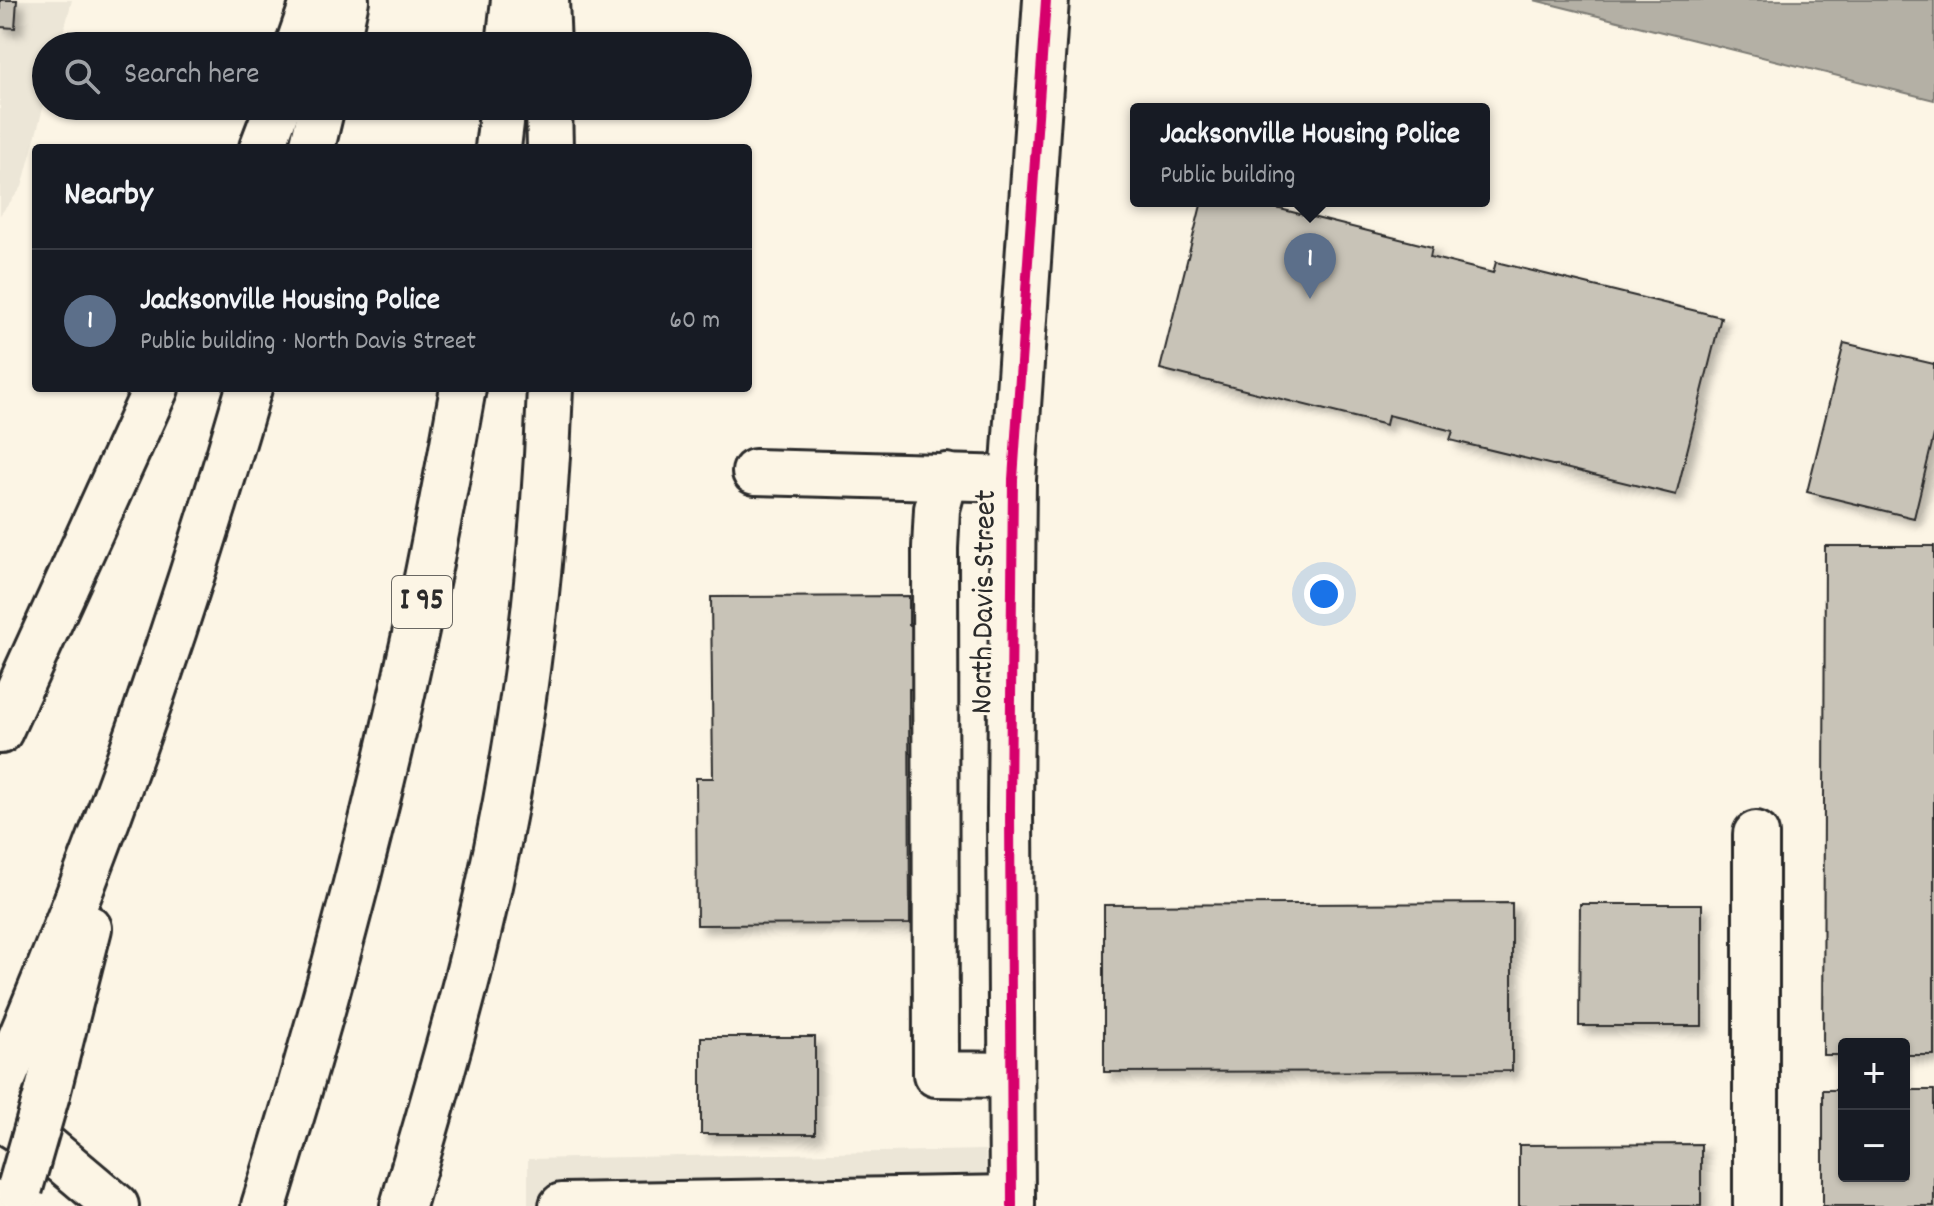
<!DOCTYPE html>
<html lang="en">
<head>
<meta charset="utf-8">
<style>
	body { margin:0; font-family:Dekko,sans-serif; background:#20242c; color:#f1f3f6 }
	.controls { position:absolute; right:24px; bottom:24px; display:grid; overflow:hidden; border-radius:8px; box-shadow:0 2px 6px #0004 }
	.controls button { width:72px; height:72px; display:grid; place-items:center; padding:0; border:0; border-bottom:2px solid #363941; background:#171b24; color:#f1f3f6; font:40px sans-serif }
	.you { position:absolute; left:1324px; top:594px; width:28px; height:28px; margin:-20px; border:6px solid #fff; border-radius:50%; background:#1a73e8; box-shadow:0 0 0 12px #1a73e833 }
	.badge { display:grid; place-items:center; width:52px; height:52px; border-radius:50%; background:#db2777; color:#fff; font-size:26px; font-weight:700 }
	.pin { position:absolute; translate:-50% -66px; filter:drop-shadow(0 2px 4px #0008) }
	.pin::after { content:''; position:absolute; top:42px; width:28px; height:24px; background:inherit; clip-path:polygon(0 0,100% 0,50% 100%) }
	.popup { position:absolute; left:1130px; top:103px; width:360px; height:104px; box-sizing:border-box; display:grid; place-content:center; border-radius:8px; background:#171b24; filter:drop-shadow(0 2px 6px #0005); font-size:26px; white-space:nowrap; color:#9ea1a6 }
	.popup b { font-size:30px; color:#f1f3f6 }
	.popup::after { content:''; position:absolute; left:50%; top:100%; margin-left:-16px; border:16px solid transparent; border-top-color:#171b24 }
	.list { margin:0; padding:0; list-style:none }
	h2 { display:flex; justify-content:space-between; align-items:center; height:104px; margin:0; padding:0 32px; font-size:34px }
	h2 small { font-size:26px; font-weight:400; color:#9ea1a6 }
	.list li { display:grid; grid-template-columns:52px 1fr auto; gap:24px; align-items:center; box-sizing:border-box; height:144px; padding:0 32px; border-top:2px solid #363941 }
	.list b { display:block; font-size:30px; white-space:nowrap }
	.list p { margin:0; font-size:26px; white-space:nowrap; color:#9ea1a6 }
	.list em { font-size:26px; font-style:normal; color:#9ea1a6 }
	.icon { flex:none; width:44px; height:44px; fill:none; stroke:currentColor; stroke-width:2; stroke-linecap:round; stroke-linejoin:round }
	.map { position:relative; flex:none; width:1934px; height:1206px; overflow:hidden }
	.search { position:absolute; background:#171b24; box-shadow:0 2px 6px #0004; left:32px; top:32px; width:720px; height:88px; display:flex; align-items:center; gap:20px; box-sizing:border-box; padding:0 28px; border-radius:44px; color:#9ea1a6; font-size:30px }
	.panel { position:absolute; background:#171b24; box-shadow:0 2px 6px #0004; left:32px; top:144px; width:720px; height:248px; border-radius:8px }
	.map>svg:first-child { display:block }
	.built { fill:#ece6d7 }
	.water { fill:#b4b0a5; stroke:#7d7b74; stroke-width:2 }
	.building { fill:#c8c3b7; stroke:#2b2b2b; stroke-width:2; filter:url(#shadow) }
	.lines { fill:none; stroke-linecap:round; stroke-linejoin:round }
	.minor-casing { stroke:#2b2b2b; stroke-width:50 }
	.major-casing { stroke:#2b2b2b; stroke-width:50 }
	.highway-casing { stroke:#2b2b2b; stroke-width:50 }
	.minor { stroke:#fcf5e5; stroke-width:44 }
	.major { stroke:#fcf5e5; stroke-width:44 }
	.highway { stroke:#fcf5e5; stroke-width:44 }
	.highway-bridge-casing { stroke:#2b2b2b; stroke-width:50; stroke-linecap:butt }
	.highway-bridge { stroke:#fcf5e5; stroke-width:44 }
	.cycleway-casing { stroke:#fcf5e5; stroke-width:15 }
	.cycleway { stroke:#d6006c; stroke-width:10 }
	.labels { text-anchor:middle; dominant-baseline:central; stroke-width:6; stroke-linejoin:round; paint-order:stroke }
	.shield { fill:#fcf5e5; stroke:#6a6863; stroke-width:2 }
	.shield-label { font-size:30px; font-weight:bold; fill:#2b2b2b }
	.street-label { font-size:32px; fill:#2b2b2b; stroke:#fcf5e5 }
</style>
</head>
<body>
<div class="map">
<svg width="1934" height="1206" viewBox="0 0 1934 1206">
	<defs>
		<filter id="shadow"><feDropShadow dx="7" dy="7" stdDeviation="4" flood-color="#0004"/></filter>
	</defs>
	<rect width="100%" height="100%" fill="#fcf5e5"/>
	<filter id="ink" filterUnits="userSpaceOnUse"><feTurbulence type="fractalNoise" baseFrequency=".0125" numOctaves="2"/><feDisplacementMap in="SourceGraphic" scale="16" xChannelSelector="R" yChannelSelector="G"/><feConvolveMatrix kernelMatrix="1 2 1 2 8 2 1 2 1" color-interpolation-filters="sRGB"/></filter>
	<g filter="url(#ink)">
		<!-- built -->
		<g class="built">
			<path d="M 0,0 L 72,0 L 60,46 L 46,46 L 46,97 L 22,187 L 0,215 Z"/>
			<path d="M 985,1150 L 987,1206 L 528,1206 L 528,1159 Z"/>
		</g>
		<!-- water -->
		<path class="water" d="M 1534,0 L 1934,0 L 1934,100 Z"/>
		<!-- building -->
		<g class="building">
			<path d="M 0,0 L 17,0 L 15,28 L 0,27 Z"/>
			<path d="M 1202,201 L 1248,201 L 1432,247 L 1430,257 L 1493,273 L 1496,262 L 1721,317 L 1676,495 L 1450,440 L 1453,431 L 1388,415 L 1386,425 L 1160,369 Z"/>
			<path d="M 1844,343 L 1934,364 L 1934,435 L 1914,518 L 1807,492 Z"/>
			<path d="M 1825,546 L 1934,546 L 1934,1055 L 1904,1055 L 1904,1044 L 1844,1044 L 1844,1055 L 1823,1055 Z"/>
			<path d="M 909,596 L 909,625 L 932,624 L 933,689 L 909,689 L 910,924 L 697,925 L 696,778 L 713,778 L 711,597 Z"/>
			<path d="M 1512,903 L 1512,1071 L 1104,1072 L 1104,905 Z"/>
			<path d="M 1580,904 L 1702,904 L 1702,1026 L 1579,1026 Z"/>
			<rect x="701" y="1037" width="114" height="97"/>
			<path d="M 1823,1090 L 1844,1090 L 1844,1176 L 1904,1176 L 1904,1090 L 1934,1090 L 1934,1206 L 1823,1206 Z"/>
			<path d="M 1701,1144 L 1701,1206 L 1519,1206 L 1519,1145 Z"/>
		</g>
		<g class="lines">
			<defs>
				<g id="minor">
					<path d="M 755,472 L 1013,479"/>
					<path d="M 946,476 L 937,509 L 935,548 L 936,1074 L 1011,1075"/>
					<path d="M 1756,834 L 1756,1206"/>
					<path d="M 562,1206 L 1012,1198"/>
					<path d="M 1012,1206 L 1010,809 L 1013,479 L 1046,0"/>
				</g>
				<path id="major" d="M 8,1115 L 116,1206"/>
				<g id="highway">
					<path d="M 546,0 L 548,46"/>
					<path d="M 298,46 L 314,0"/>
					<path d="M 336,46 L 346,0"/>
					<path d="M 509,46 L 514,0"/>
					<path d="M 549,106 L 550,148"/>
					<path d="M 262,148 L 278,106"/>
					<path d="M 312,148 L 322,106"/>
					<path d="M 498,148 L 503,106"/>
					<path d="M 0,731 L 156,388"/>
					<path d="M 0,1086 C 99,859 180,626 249,388"/>
					<path d="M 47,1094 L 89,928"/>
					<path d="M 0,1118 L 33,1138"/>
					<path d="M 264,1206 C 348,938 415,665 463,388"/>
					<path d="M 403,1206 C 428,1118 455,1031 476,942 C 520,761 544,574 550,388"/>
				</g>
			</defs>
			<!-- minor casing -->
			<use href="#minor" class="minor-casing"/>
			<!-- major casing -->
			<use href="#major" class="major-casing"/>
			<!-- highway casing -->
			<use href="#highway" class="highway-casing"/>
			<!-- minor -->
			<use href="#minor" class="minor"/>
			<!-- major -->
			<use href="#major" class="major"/>
			<!-- highway -->
			<use href="#highway" class="highway"/>
			<defs>
				<path id="highway-bridge" d="M 20,1188 L 47,1094"/>
			</defs>
			<!-- highway-bridge casing -->
			<use href="#highway-bridge" class="highway-bridge-casing"/>
			<!-- highway-bridge -->
			<use href="#highway-bridge" class="highway-bridge"/>
			<defs>
				<path id="cycleway" d="M 1012,1206 L 1010,809 L 1013,479 L 1046,0"/>
			</defs>
			<!-- cycleway casing -->
			<use href="#cycleway" class="cycleway-casing"/>
			<!-- cycleway -->
			<use href="#cycleway" class="cycleway"/>
		</g>
	</g>
	<g class="labels">
		<!-- shield labels -->
		<rect class="shield" x="392" y="576" width="60" height="52" rx="6"/>
		<g class="shield-label">
			<text x="422" y="602">I 95</text>
		</g>
		<!-- street labels -->
		<g class="street-label">
			<text transform="translate(986 602) rotate(-89)">North Davis Street</text>
		</g>
	</g>
</svg>
<div class="controls">
<button>+</button>
<button>−</button>
</div>
<div class="you"></div>
<div class="pin badge" style="left:1310px;top:299px;background:#5c6f8a">1</div>
<div class="popup"><b>Jacksonville Housing Police</b>Public building</div>
<div class="search"><svg class="icon" aria-label="search" viewBox="0 0 24 24"><circle cx="10" cy="10" r="6"/><path d="M15 15l6 6"/></svg>Search here</div>
<section class="panel">
<h2>Nearby<small></small></h2>
<ul class="list">
<li><span class="badge" style="background:#5c6f8a">1</span><div><b>Jacksonville Housing Police</b><p>Public building · North Davis Street</p></div><em>60 m</em></li>
</ul>
</section>
</div>
</body>
</html>
